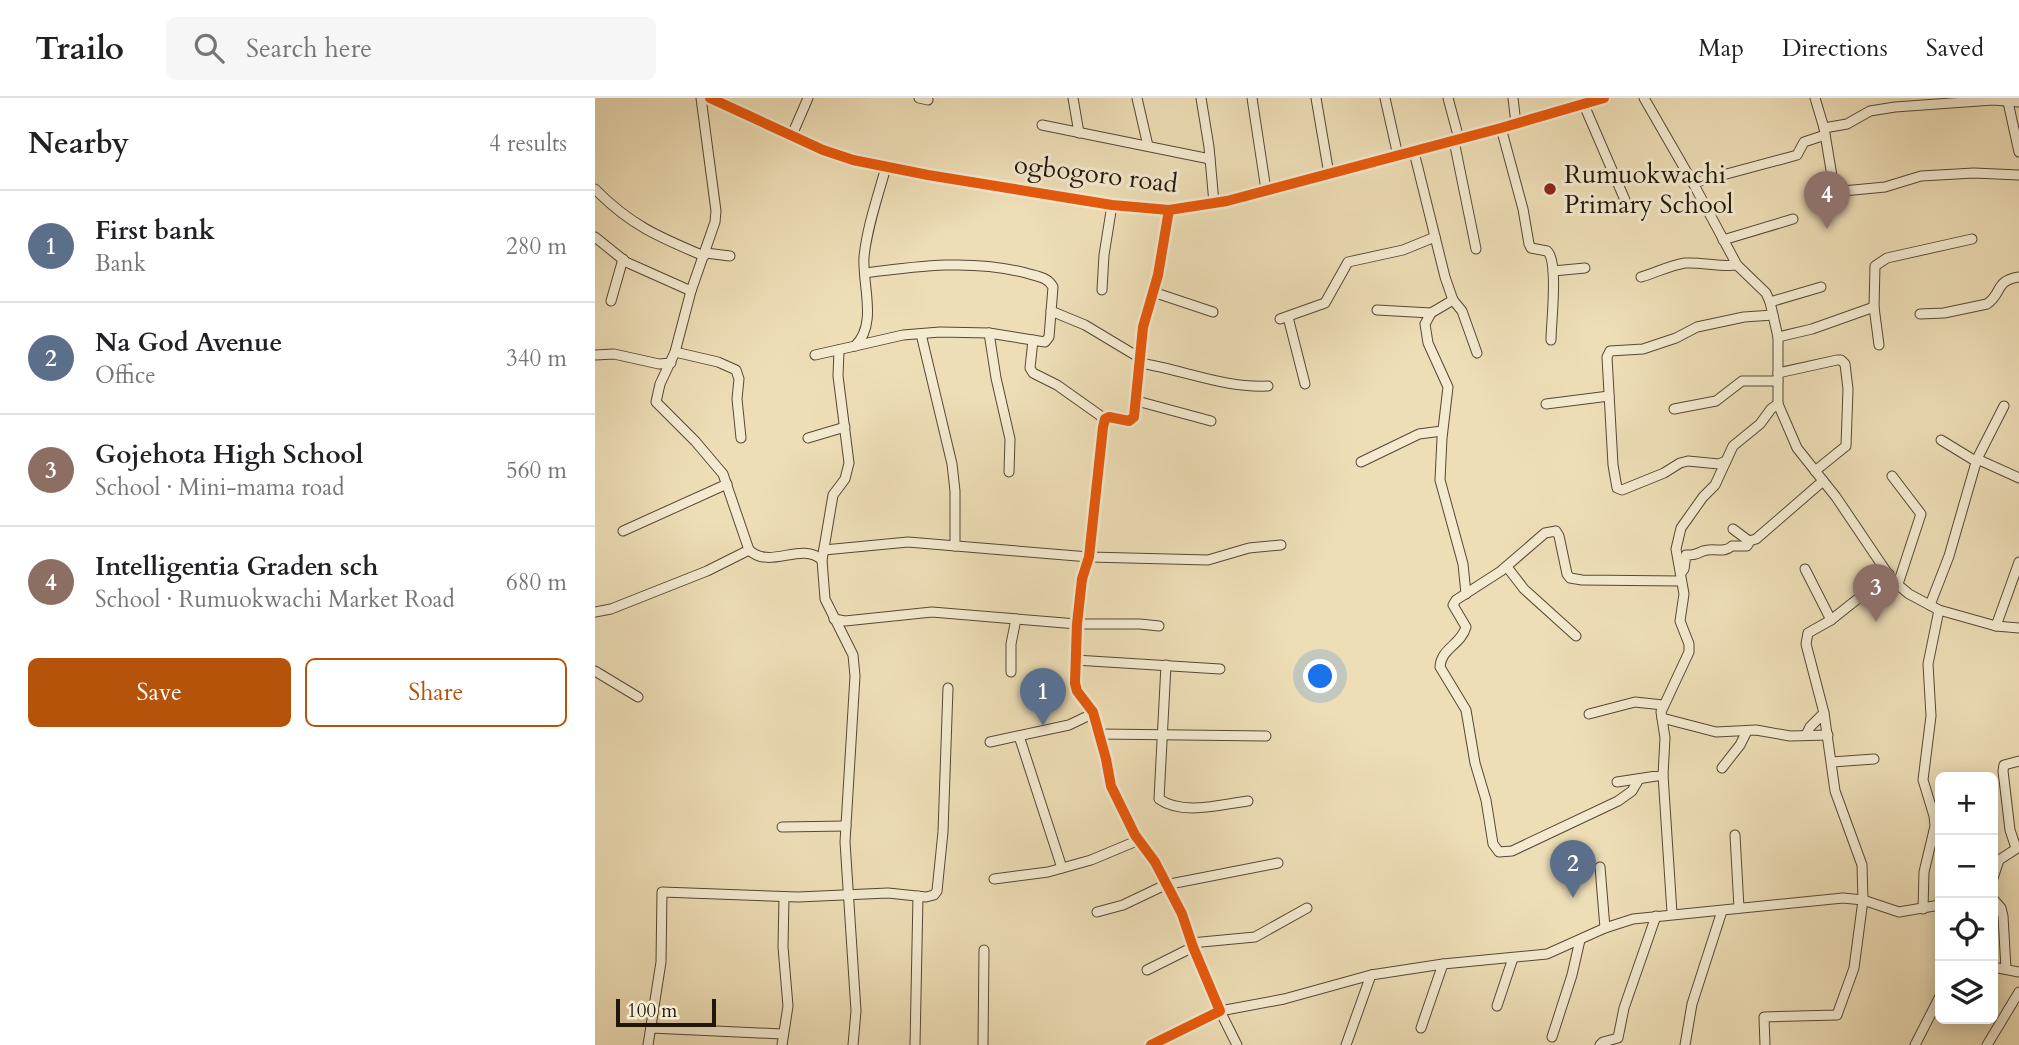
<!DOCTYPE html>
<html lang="en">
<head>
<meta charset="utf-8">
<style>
	body { margin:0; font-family:Cardo,serif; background:#f6f6f6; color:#202124 }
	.controls { position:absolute; right:21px; bottom:21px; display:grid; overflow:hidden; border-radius:10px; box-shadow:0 4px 18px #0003 }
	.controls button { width:63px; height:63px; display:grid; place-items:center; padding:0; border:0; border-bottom:2px solid #e0e0e0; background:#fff; color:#202124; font:35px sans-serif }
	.scale { position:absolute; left:21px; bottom:18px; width:100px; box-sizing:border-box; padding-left:7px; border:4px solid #22160a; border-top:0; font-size:19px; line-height:24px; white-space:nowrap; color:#22160a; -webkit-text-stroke:5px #f4ead0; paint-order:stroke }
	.you { position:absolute; left:726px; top:579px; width:24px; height:24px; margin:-18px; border:5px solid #fff; border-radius:50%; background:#1a73e8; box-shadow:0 0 0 10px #1a73e833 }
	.badge { display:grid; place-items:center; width:46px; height:46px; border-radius:50%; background:#b45309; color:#fff; font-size:23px; font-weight:700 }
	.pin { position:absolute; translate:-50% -58px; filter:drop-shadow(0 2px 4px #0008) }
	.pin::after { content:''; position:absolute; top:37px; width:24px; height:21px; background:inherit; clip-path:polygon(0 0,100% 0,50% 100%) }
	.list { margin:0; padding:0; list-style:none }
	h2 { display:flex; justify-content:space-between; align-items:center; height:91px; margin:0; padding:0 28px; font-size:30px }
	h2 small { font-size:23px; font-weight:400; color:#757577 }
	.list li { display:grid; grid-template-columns:46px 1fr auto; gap:21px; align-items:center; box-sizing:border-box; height:112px; padding:0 28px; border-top:2px solid #e0e0e0 }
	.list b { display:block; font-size:26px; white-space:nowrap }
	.list p { margin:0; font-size:23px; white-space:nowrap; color:#757577 }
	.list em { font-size:23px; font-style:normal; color:#757577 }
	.actions { display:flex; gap:14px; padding:21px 28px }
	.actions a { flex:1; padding:16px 0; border:2px solid #b45309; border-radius:10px; text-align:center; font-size:24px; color:#b45309 }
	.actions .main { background:#b45309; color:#fff }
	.icon { flex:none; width:38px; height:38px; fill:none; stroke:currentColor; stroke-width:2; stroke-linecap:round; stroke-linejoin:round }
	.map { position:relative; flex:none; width:1424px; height:947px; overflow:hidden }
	header { display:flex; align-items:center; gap:42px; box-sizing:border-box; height:98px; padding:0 35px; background:#fff; border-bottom:2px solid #e0e0e0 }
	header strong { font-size:33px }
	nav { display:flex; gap:38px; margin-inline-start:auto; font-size:24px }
	.search { width:490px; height:63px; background:#f6f6f6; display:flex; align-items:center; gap:18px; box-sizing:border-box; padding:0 24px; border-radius:10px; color:#757577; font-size:26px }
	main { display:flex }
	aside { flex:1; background:#fff }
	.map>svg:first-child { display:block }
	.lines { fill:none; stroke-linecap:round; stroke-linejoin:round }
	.minor-casing { stroke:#554835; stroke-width:11 }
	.minor { stroke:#f4ead0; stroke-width:9 }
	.cycleway-casing { stroke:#f4ead0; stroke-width:15 }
	.cycleway { stroke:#e8590c; stroke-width:10 }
	.poi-dot { fill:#8f2418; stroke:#f4ead0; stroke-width:2.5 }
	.labels { text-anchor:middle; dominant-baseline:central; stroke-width:6; stroke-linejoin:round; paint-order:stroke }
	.street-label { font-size:26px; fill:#22160a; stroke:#f4ead0 }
	.poi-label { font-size:26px; fill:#22160a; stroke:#f4ead0; text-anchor:start }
</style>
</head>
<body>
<header>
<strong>Trailo</strong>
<div class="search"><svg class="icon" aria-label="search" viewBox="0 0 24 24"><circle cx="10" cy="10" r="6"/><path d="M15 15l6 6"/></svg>Search here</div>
<nav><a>Map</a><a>Directions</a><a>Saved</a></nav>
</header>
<main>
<aside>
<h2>Nearby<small>4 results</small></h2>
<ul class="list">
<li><span class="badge" style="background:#5c6f8a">1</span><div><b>First bank</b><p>Bank</p></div><em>280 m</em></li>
<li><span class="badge" style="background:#5c6f8a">2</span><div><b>Na God Avenue</b><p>Office</p></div><em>340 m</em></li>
<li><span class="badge" style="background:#8d6e63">3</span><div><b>Gojehota High School</b><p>School · Mini-mama road</p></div><em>560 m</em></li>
<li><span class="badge" style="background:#8d6e63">4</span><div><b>Intelligentia Graden sch</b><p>School · Rumuokwachi Market Road</p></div><em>680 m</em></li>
</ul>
<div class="actions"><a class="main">Save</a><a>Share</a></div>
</aside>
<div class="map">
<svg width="1424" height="947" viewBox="0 0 1424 947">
	<rect width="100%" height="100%" fill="#eedeb6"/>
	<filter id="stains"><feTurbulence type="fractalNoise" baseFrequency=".00286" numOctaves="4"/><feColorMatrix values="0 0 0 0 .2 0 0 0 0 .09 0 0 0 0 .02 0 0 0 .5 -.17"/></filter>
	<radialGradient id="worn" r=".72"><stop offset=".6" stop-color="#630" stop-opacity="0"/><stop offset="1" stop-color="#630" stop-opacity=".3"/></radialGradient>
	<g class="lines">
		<defs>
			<g id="minor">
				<path d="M 106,0 L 121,113 L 120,124 L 96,193 L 80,254 L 65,286 L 61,304 L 100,343 L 128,376 L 154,452 C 175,472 206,443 227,462"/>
				<path d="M 115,0 L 228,52 L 258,62 L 333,77 L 517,107 L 574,112 L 632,103 L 906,30 L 1009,0"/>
				<path d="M 324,0 L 333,2"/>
				<path d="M 478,0 L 484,35"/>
				<path d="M 542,0 L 553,48"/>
				<path d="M 606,0 L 614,49 L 619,105"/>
				<path d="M 657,0 L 671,92"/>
				<path d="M 721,0 L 734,76"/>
				<path d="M 790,0 L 803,58"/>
				<path d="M 853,0 L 864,41"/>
				<path d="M 918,0 L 921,26"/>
				<path d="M 1049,0 L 1098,85 L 1142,167 L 1171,195 L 1175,204 L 1183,239 L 1183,306 L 1202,350 L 1241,399 L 1297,482 L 1314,496 L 1344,512 L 1401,528 L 1424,530"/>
				<path d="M 1220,0 L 1229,30 L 1237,78 L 1248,93 L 1290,89 L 1326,78 L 1379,75 L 1424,77"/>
				<path d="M 1413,4 L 1424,54"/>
				<path d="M 989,7 L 1030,102"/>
				<path d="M 447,27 L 615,61"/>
				<path d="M 906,30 L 928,111 L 934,146 L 936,150 L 952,153 C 964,163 956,224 956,242"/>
				<path d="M 1229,30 L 1252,26 L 1275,13 L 1300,9 L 1398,2 L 1424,4"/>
				<path d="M 197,37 L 213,0"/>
				<path d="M 859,43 L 881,151"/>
				<path d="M 819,54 L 850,179 L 858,202 L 867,213 L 882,255"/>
				<path d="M 1098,85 L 1195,59 L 1202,57 L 1209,44 L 1230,37"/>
				<path d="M 0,91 C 35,127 64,139 109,158"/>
				<path d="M 0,139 L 31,164 L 96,193"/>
				<path d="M 1128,142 L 1198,121"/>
				<path d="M 111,155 L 135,158"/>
				<path d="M 958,173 L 990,170"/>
				<path d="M 1046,179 C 1060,175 1076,167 1090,165 C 1108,164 1124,169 1142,167"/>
				<path d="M 507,192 L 509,157 L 517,107"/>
				<path d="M 558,194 L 618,214"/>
				<path d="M 858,202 L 836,215 L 830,226 L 833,245 L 853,289 L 847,340 L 845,382 L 868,466 L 871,496"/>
				<path d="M 16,203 L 28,161"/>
				<path d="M 1175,204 L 1226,189"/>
				<path d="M 782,212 L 836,215"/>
				<path d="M 456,213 L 490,227 L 545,260"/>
				<path d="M 1325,216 L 1349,215 L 1392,206 C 1408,195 1399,183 1424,179"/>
				<path d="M 693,219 L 710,286"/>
				<path d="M 685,221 L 730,205 L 753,164 L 808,152 L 840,139"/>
				<path d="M 394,235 L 401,280 L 415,341 L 414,374"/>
				<path d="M 326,236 L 357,366 L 360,393 L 360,448"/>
				<path d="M 1183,239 L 1217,231 L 1279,209"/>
				<path d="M 438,242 L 435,270 L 438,275 L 462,287 L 510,321"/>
				<path d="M 1284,247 L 1279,209 L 1280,168 L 1292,160 L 1377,141"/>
				<path d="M 260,248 L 308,237 L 345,234 L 394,235 L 450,244 L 454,239 L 458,189 C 453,179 441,178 431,175 C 377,161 324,168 270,175"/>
				<path d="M 244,252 L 243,278 L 254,365 L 250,381 L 238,397 L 227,462 L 230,501 L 258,557 L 260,578 L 250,744 L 261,913 L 258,947"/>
				<path d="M 80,254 L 123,264 L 141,272 L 144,281 L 142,301 L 146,340"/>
				<path d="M 0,257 L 19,256 L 64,266 L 76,265"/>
				<path d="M 220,257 L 260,248 C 283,226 267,187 269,159 C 272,129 283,98 291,69"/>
				<path d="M 545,265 C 589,272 628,290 673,288"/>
				<path d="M 1183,275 L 1242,262 L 1246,262 L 1250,266 L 1253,291 L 1251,348 L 1220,373"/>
				<path d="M 542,303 L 616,323"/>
				<path d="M 951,306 L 1014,298"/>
				<path d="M 1079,311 L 1121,303 L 1147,283 L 1183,283"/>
				<path d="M 213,340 L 250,329"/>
				<path d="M 1346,342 L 1382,364"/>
				<path d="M 1382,361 L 1424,380"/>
				<path d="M 1131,363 L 1124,366 L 1093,363 L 1085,365 L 1069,375 L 1027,392 L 1022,390 L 1018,367 L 1012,259 L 1015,253 L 1048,251 L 1081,240 L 1102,229 L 1149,219 L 1178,217"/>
				<path d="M 766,364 L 824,336 L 847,333"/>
				<path d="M 1297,378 L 1326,416 L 1303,486"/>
				<path d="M 1138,431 L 1154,443 L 1161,441 L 1228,383"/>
				<path d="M 28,433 L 132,386"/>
				<path d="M 229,452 L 313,444 L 494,459 L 613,462 L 654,450 L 686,447"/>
				<path d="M 912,469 L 929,491 L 981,538"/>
				<path d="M 1210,471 L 1236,522"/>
				<path d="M 1086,475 L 1089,471 L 1091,457 C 1100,457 1101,456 1108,453 C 1119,449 1128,456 1137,448 L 1152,448 L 1155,443"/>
				<path d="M 1335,507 L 1354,458 L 1382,361 L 1409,308"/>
				<path d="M 0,514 L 16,511 L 112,473 L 154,452"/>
				<path d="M 239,521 L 250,523 L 337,514 L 482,526 L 545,526 L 564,528"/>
				<path d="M 1401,528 L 1424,464"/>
				<path d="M 480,562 L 625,571"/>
				<path d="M 571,567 L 564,701 C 588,718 627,706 653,703"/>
				<path d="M 0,573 L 43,599"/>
				<path d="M 416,574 L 416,546 L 421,521"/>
				<path d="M 994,616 L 1040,604 L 1068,607"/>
				<path d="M 1067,620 L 1121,634 L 1161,632 L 1195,638 L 1233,637"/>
				<path d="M 505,636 L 671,638"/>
				<path d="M 1211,637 L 1215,629 L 1229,615"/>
				<path d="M 424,638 L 467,770"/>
				<path d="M 395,644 L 474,627 L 499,615"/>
				<path d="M 1237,664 L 1279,661"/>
				<path d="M 1127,670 L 1145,647 L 1152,633"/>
				<path d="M 1068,677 L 1077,815"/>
				<path d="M 1044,681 L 1037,693 L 1023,703 L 917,753 L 904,754 L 898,746 L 891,702 L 880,665 L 871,612 L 845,569 C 846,550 866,547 871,529 L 858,507 L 861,502 L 906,473 L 950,435 L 961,433 L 964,438 L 972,476 L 975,480 L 987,482 L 1085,483"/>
				<path d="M 1022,684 L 1068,677 L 1070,640 L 1066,614 L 1094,554 L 1094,546 L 1085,523 L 1089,496 L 1081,451 L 1086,430 L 1108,399 L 1120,387 L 1138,348 L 1165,326 L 1176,311 L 1183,306"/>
				<path d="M 187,729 L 251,728"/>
				<path d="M 1140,737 L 1144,810"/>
				<path d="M 1421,750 L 1415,732 L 1408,673 L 1409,667 L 1424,663"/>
				<path d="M 1005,769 L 1010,830"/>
				<path d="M 1398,780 L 1404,762 L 1424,749"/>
				<path d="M 399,781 L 453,774 L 496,762 L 544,742"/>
				<path d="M 1398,801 L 1406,810 L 1408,818 L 1411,871"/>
				<path d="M 1328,811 L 1329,774 L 1340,728 L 1339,718 L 1328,682 L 1336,618 L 1333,566 L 1344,512"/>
				<path d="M 502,814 L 528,807 L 570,787 L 683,765"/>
				<path d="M 596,845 L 660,839 L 712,810"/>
				<path d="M 1398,869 L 1424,874"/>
				<path d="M 552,872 L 598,849"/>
				<path d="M 902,908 L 918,860"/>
				<path d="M 56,930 L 187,936"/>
				<path d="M 826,930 L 848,866"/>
				<path d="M 957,939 L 977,877 L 985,842"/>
				<path d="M 53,947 L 66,864 L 67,794 L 203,799 L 293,795 L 331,799 L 339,797 L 342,793 L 348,734 L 353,590"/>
				<path d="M 187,947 L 193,908 L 188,849 L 189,799"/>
				<path d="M 320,947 L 323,798"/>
				<path d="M 388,947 L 389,852"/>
				<path d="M 556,947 L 625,913 L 598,849 L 587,816 L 560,764 L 540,737 L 516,688 L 511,661 L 498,614 L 482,593 L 480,585 L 482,526 L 487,481 L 494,459 L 508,329 L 510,321 L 514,319 L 534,323 L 539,319 L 548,229 L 563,177 L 574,112"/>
				<path d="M 642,947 L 625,913 L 689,901 L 776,877 L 848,866 L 952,856 L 1010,830 L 1038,821 L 1248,800 L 1268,802 L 1304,814 L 1345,807"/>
				<path d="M 751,947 L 776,877"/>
				<path d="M 1005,947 L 1008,944 L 1023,940 L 1029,910 L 1061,818"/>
				<path d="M 1090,947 L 1097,906 L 1127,813"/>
				<path d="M 1170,947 L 1169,919 L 1242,917 L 1259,870 L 1268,802 L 1267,767 L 1240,693 L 1229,615 L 1211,546 L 1213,535 L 1236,522 L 1294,476"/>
				<path d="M 1320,947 L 1345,898"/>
				<path d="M 1392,947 L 1424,894"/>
			</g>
		</defs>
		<!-- minor casing -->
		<use href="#minor" class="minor-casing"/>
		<!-- minor -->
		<use href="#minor" class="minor"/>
		<defs>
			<g id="cycleway">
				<path d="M 115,0 L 228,52 L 258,62 L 333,77 L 517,107 L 574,112 L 632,103 L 906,30 L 1009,0"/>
				<path d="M 556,947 L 625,913 L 598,849 L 587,816 L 560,764 L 540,737 L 516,688 L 511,661 L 498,614 L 482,593 L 480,585 L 482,526 L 487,481 L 494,459 L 508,329 L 510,321 L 514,319 L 534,323 L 539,319 L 548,229 L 563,177 L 574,112"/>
			</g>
		</defs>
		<!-- cycleway casing -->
		<use href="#cycleway" class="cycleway-casing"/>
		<!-- cycleway -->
		<use href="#cycleway" class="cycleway"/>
	</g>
	<!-- markers -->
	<circle class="poi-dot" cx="955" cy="91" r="7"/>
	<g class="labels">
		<!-- street labels -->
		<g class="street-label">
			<text transform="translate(501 76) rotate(7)">ogbogoro road</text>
		</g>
		<!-- poi labels -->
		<g class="poi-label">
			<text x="969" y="76">Rumuokwachi<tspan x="969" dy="30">Primary School</tspan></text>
		</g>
	</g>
	<rect width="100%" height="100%" filter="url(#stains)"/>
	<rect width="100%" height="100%" fill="url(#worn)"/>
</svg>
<div class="controls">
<button>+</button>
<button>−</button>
<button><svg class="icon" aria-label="locate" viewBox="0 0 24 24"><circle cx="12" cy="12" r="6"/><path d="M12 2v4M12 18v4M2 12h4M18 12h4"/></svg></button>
<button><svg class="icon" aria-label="layers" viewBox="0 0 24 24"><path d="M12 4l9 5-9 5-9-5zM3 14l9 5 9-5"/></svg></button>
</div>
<div class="scale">100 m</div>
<div class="you"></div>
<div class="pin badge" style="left:448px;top:628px;background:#5c6f8a">1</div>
<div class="pin badge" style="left:978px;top:800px;background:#5c6f8a">2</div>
<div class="pin badge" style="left:1281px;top:524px;background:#8d6e63">3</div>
<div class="pin badge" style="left:1232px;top:131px;background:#8d6e63">4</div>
</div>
</main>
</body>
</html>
